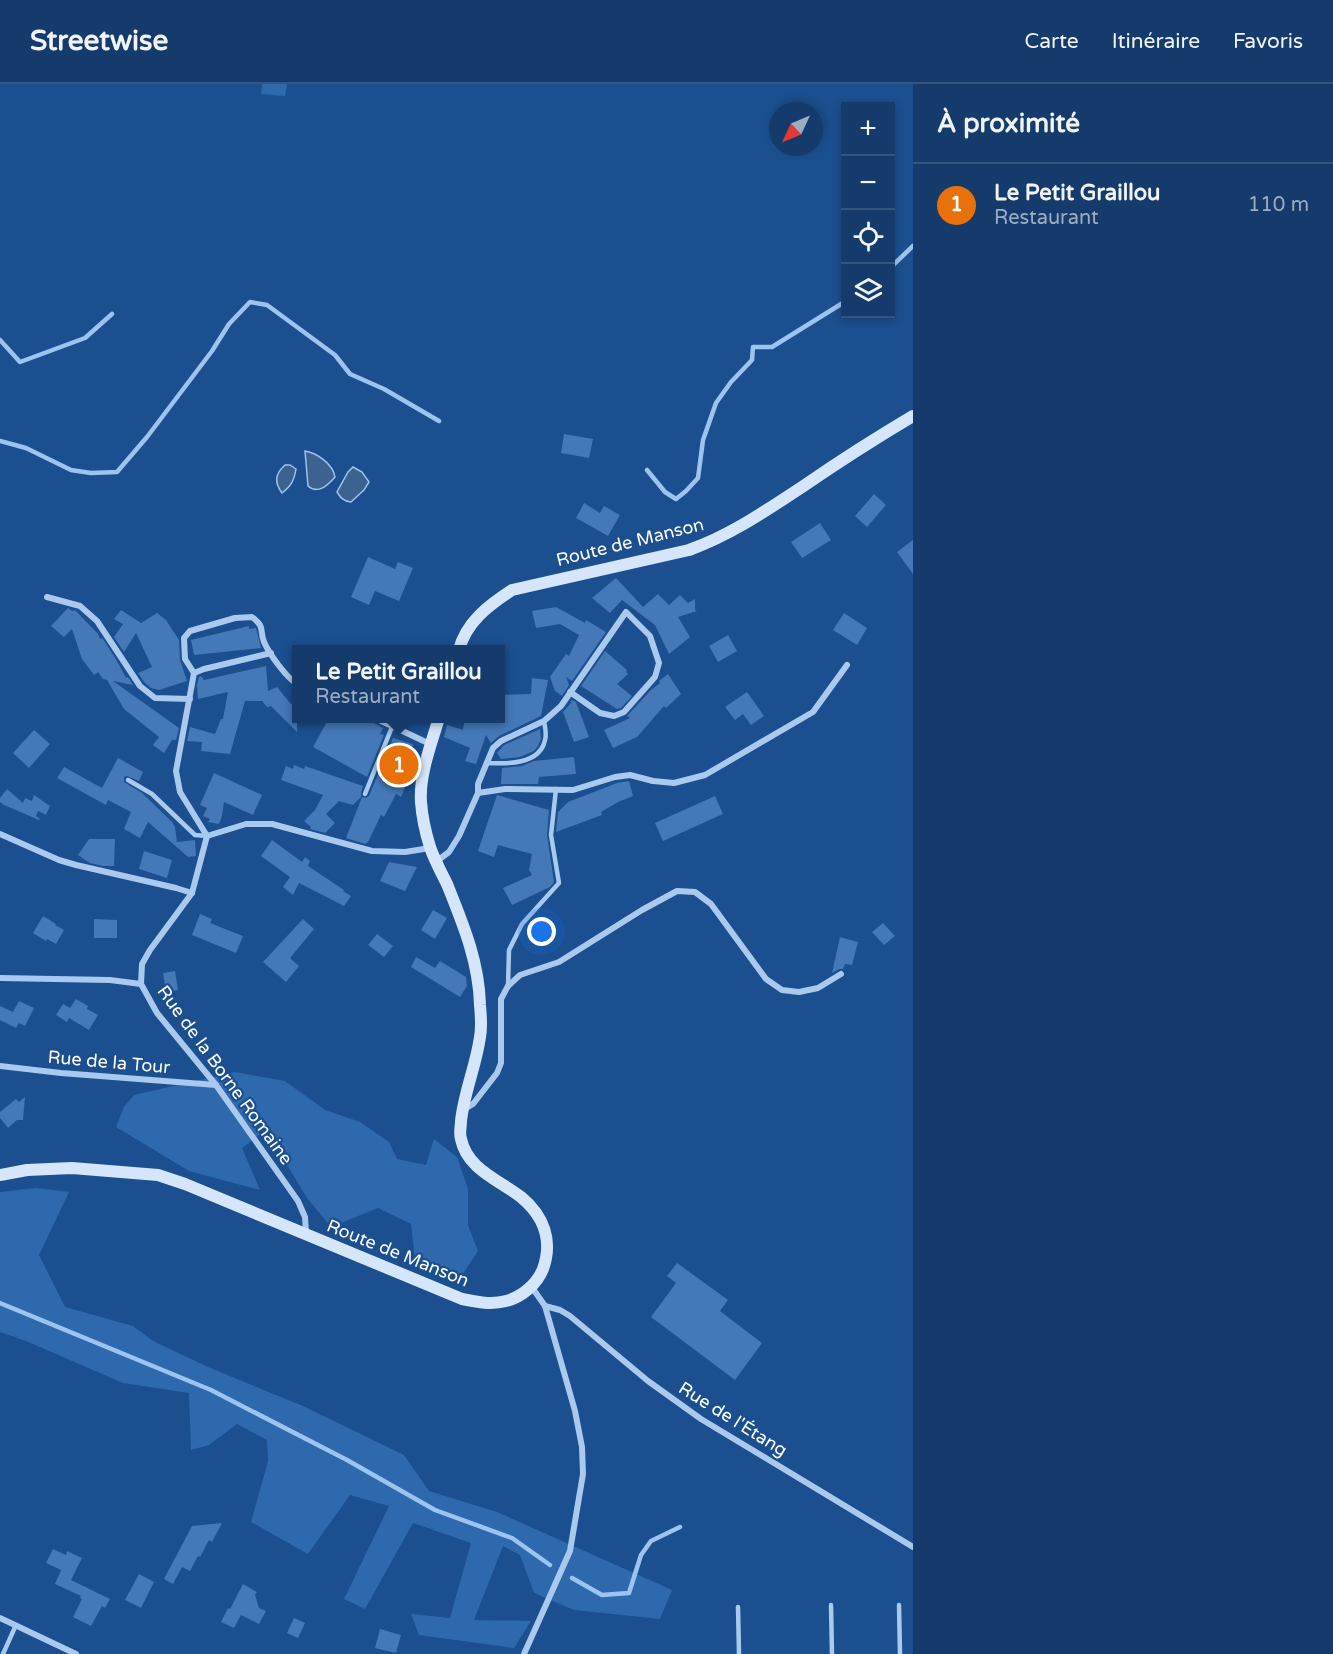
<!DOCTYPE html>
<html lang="fr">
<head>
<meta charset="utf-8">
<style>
	body { margin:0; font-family:"Varela Round",sans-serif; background:#1d4271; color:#f1f3f6 }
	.controls { position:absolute; right:18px; top:18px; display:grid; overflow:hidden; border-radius:0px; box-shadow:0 3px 9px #0003 }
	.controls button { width:54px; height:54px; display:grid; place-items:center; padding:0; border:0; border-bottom:2px solid #33557e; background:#143b6b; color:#f1f3f6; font:30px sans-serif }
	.compass { position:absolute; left:769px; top:18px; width:54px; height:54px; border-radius:50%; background:#143b6b; box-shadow:0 3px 9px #0003; rotate:226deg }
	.you { position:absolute; left:542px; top:848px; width:21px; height:21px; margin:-15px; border:4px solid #fff; border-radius:50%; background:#1a73e8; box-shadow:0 0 0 9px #1a73e833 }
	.badge { display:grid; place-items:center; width:39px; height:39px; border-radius:50%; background:#bca0f2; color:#fff; font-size:20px; font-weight:700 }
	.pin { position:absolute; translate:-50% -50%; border:3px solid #fff; box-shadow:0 2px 6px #0006 }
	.popup { position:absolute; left:292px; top:561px; width:213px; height:78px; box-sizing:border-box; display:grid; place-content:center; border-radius:0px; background:#143b6b; filter:drop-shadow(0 2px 4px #0005); font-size:20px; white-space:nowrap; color:#9dadc1 }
	.popup b { font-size:22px; color:#f1f3f6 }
	.popup::after { content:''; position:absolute; left:50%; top:100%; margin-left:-12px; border:12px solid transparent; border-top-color:#143b6b }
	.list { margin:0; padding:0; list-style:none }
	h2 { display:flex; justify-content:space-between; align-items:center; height:78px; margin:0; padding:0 24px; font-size:26px }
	h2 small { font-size:20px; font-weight:400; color:#9dadc1 }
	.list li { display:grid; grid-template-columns:39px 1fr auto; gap:18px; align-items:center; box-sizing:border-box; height:84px; padding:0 24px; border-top:2px solid #33557e }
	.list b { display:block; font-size:22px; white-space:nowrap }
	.list p { margin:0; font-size:20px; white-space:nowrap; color:#9dadc1 }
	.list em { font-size:20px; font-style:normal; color:#9dadc1 }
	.icon { flex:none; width:33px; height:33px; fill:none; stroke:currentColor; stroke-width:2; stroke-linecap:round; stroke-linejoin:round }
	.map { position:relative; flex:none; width:913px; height:1570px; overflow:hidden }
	header { display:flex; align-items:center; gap:36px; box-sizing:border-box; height:84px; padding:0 30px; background:#143b6b; border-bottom:2px solid #33557e }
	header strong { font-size:28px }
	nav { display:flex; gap:33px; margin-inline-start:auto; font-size:21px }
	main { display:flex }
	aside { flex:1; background:#143b6b }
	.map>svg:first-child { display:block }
	.green { fill:#2e69ad }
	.water { fill:#3c6290; stroke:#9cc4f0; stroke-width:1.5 }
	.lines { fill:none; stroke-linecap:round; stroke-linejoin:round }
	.stream { stroke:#9cc4f0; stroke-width:4.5 }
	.building { fill:#4478b7 }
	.lane { stroke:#a9c9ee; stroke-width:4.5 }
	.street { stroke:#a9c9ee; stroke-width:6 }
	.secondary { stroke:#d6e6fa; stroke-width:12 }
	.labels { text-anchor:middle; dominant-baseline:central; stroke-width:4.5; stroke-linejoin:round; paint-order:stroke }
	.street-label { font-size:18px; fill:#fff; stroke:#1b4f8f }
</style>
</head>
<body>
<header>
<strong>Streetwise</strong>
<nav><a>Carte</a><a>Itinéraire</a><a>Favoris</a></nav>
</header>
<main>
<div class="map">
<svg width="913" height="1570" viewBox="0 0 913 1570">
	<rect width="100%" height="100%" fill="#1b4f8f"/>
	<!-- green -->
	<g class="green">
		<path d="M 262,0 L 287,0 L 285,12 L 261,10 Z"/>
		<path d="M 235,988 L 285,997 L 325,1026 L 360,1038 L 389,1058 L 397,1075 L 426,1081 L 434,1055 L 457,1073 L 468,1105 L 468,1141 L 478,1167 L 462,1191 L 416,1184 L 411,1140 L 378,1124 L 331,1143 L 307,1114 L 266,1046 L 242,1064 L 260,1106 L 189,1087 L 116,1043 L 124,1023 L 134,1011 Z"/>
		<path d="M 36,1104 L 69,1108 L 39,1171 L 65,1223 L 133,1242 L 153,1257 L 208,1283 L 303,1322 L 404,1371 L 429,1407 L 497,1428 L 672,1506 L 660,1535 L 574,1526 L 534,1509 L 520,1471 L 503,1462 L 474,1536 L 531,1537 L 514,1564 L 419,1551 L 411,1530 L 450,1534 L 471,1459 L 413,1439 L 365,1525 L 344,1515 L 389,1422 L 350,1411 L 308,1470 L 251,1438 L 268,1377 L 267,1356 L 237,1340 L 209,1361 L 191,1366 L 189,1309 L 123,1299 L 26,1257 L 0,1248 L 0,1108 Z"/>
	</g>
	<!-- water -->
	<g class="water">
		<path d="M 305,367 C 317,369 333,380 335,393 C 328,401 318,411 308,402 Z"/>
		<path d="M 285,381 L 290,381 L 296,385 C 294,397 291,402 282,409 C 274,398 275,390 285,381 Z"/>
		<path d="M 353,383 L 362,388 L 369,398 L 364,406 L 351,418 C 343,417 341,414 337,408 L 348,388 Z"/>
	</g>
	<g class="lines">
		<!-- stream -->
		<g class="stream">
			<path d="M 890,184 L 913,162"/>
			<path d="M 0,256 L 20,278 L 85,254 L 112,230"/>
			<path d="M 0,357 L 26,364 L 71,386 L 91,389 L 117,388 L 147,353 L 212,267 L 229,240 L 250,218 L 267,221 L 335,271 L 350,290 L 384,305 L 439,337"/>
			<path d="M 647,386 L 665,408 L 676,415 L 686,407 L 698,394 L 703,356 L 716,319 L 731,298 L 752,276 L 753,263 L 772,263 L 846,217"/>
			<path d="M 0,1219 L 211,1306 L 347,1376 L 435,1426 L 512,1454 L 550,1481"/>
			<path d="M 572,1494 L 602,1511 L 629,1509 L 641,1471 L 651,1457 L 680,1443"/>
		</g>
	</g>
	<!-- building -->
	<g class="building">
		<path d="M 564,350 L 593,355 L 589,374 L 561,369 Z"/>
		<path d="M 874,410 L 886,421 L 867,443 L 855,432 Z"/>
		<path d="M 584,419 L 600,429 L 604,422 L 620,431 L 608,452 L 576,434 Z"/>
		<path d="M 820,439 L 831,456 L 802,474 L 791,458 Z"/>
		<path d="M 913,456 L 913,490 L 897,468 Z"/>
		<path d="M 368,473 L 395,485 L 398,478 L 413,484 L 399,517 L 375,507 L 369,521 L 351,513 Z"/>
		<path d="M 616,494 L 643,523 L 658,510 L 669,521 L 680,511 L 688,519 L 695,515 L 695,526 L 697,527 L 678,533 L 690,553 L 669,570 L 655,541 L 622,516 L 610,529 L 592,514 Z"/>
		<path d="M 556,523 L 585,539 L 586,536 L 606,548 L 572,597 L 566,593 L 569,601 L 562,612 L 555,607 L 550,593 L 566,570 L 569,572 L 579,551 L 560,540 L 536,544 L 532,527 Z"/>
		<path d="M 68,524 L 72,527 L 75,526 L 98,550 L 100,555 L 101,554 L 103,555 L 117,577 L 126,594 L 128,593 L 133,601 L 113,597 L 179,644 L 176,656 L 172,656 L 164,669 L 153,661 L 159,653 L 124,625 L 107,596 L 103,595 L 98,588 L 94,591 L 82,575 L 72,545 L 64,553 L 51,542 Z"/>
		<path d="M 121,526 L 141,539 L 157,529 L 166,536 L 179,556 L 180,576 L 187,597 L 159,606 L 151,604 L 144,598 L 138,589 L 152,583 L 136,549 L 124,568 L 114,553 L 123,540 L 114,535 Z"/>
		<path d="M 844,529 L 867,544 L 857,561 L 833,546 Z"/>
		<path d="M 249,542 L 249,545 L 256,544 L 261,564 L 194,571 L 191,556 Z"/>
		<path d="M 728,551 L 737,567 L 718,578 L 709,562 Z"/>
		<path d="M 605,567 L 627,586 L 626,588 L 628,590 L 617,600 L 632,612 L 621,624 L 617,625 L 581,602 Z"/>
		<path d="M 266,582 L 268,607 L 277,603 L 290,619 L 297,625 L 297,648 L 271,622 L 267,623 L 262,617 L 245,617 L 230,670 L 201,667 L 202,658 L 187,657 L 190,643 L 215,650 L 221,635 L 223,635 L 228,608 L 198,615 L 197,601 L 199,593 L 201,592 L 204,596 Z"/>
		<path d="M 668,590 L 681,610 L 666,624 L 664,622 L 637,653 L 613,664 L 604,646 L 630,634 L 627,632 L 651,606 L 660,599 L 659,597 Z"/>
		<path d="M 532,594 L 548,596 L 541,632 L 499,652 L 491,659 L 486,651 L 476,680 L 465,677 L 470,664 L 444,653 L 447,641 L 463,646 L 465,634 L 501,634 L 501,611 L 531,610 Z"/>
		<path d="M 747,608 L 764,632 L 751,641 L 743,630 L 735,636 L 725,623 Z"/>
		<path d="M 572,616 L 576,618 L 589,653 L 574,658 L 563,628 L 572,618 L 570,618 Z"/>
		<path d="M 329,634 L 370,634 L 372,638 L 383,644 L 380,650 L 384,651 L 367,693 L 313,663 Z"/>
		<path d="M 540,645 L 541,655 L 538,662 L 534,667 L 520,673 L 501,675 L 497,669 L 504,661 Z"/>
		<path d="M 34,646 L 50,660 L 29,684 L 13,669 Z"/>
		<path d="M 393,654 L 413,660 L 409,676 L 413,678 L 405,698 L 407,699 L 401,713 L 396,710 L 384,733 L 381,731 L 368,758 L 365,760 L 346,754 L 362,713 L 366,714 L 369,712 Z"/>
		<path d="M 574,673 L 576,690 L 539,693 L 538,700 L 501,700 L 502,684 L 522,682 L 534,677 Z"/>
		<path d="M 118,674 L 143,688 L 139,697 L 127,692 L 124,693 L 124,698 L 142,709 L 172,738 L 175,743 L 177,758 L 195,756 L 196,772 L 188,773 L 148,738 L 140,754 L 124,745 L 131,728 L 108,716 L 106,721 L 57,694 L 64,683 L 102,704 Z"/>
		<path d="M 294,681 L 304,685 L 305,682 L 363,702 L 361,709 L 361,713 L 353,721 L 339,717 L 326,730 L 335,739 L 325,749 L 310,745 L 311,743 L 304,737 L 315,726 L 323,711 L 281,696 L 286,682 L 293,685 Z"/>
		<path d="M 214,689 L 262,711 L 253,731 L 224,718 L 222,732 L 219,740 L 208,738 L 210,735 L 203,732 L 207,724 L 200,721 Z"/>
		<path d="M 629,697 L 633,712 L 618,718 L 601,728 L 602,731 L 556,748 L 558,728 L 568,718 L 617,699 Z"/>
		<path d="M 7,705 L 23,719 L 25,714 L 32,717 L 34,711 L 50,722 L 46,731 L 38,727 L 36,732 L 40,735 L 39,736 L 4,721 L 0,718 L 0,714 Z"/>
		<path d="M 497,711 L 549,726 L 547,751 L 554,798 L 550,803 L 512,821 L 503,804 L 532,791 L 529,786 L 532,770 L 498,761 L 494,773 L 478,767 Z"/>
		<path d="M 715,712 L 723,730 L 663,757 L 655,739 Z"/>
		<path d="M 89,755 L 115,755 L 114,782 L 103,782 L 90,779 L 78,771 Z"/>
		<path d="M 272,756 L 302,778 L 305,773 L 310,777 L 308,782 L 344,806 L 343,807 L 351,812 L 344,822 L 299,799 L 293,811 L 283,803 L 290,793 L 261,772 Z"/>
		<path d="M 144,767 L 172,776 L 167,794 L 139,785 Z"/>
		<path d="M 389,778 L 417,783 L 405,807 L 380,797 Z"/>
		<path d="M 433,826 L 447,834 L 435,855 L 421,846 Z"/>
		<path d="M 200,830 L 212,835 L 210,839 L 243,852 L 236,869 L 192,851 Z"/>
		<path d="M 43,832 L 56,840 L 55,841 L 64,846 L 56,860 L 47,855 L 46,857 L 33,849 Z"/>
		<path d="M 94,835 L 117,836 L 117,854 L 94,854 Z"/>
		<path d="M 303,835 L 314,845 L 290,874 L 299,882 L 286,898 L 263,878 Z"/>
		<path d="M 883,839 L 895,852 L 884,861 L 872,848 Z"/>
		<path d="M 377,850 L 393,862 L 384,873 L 368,861 Z"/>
		<path d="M 840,853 L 858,858 L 852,881 L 845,880 L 843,885 L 839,885 L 832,889 Z"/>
		<path d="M 416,873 L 435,884 L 440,877 L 466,893 L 467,902 L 460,913 L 411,883 Z"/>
		<path d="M 175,887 L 178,906 L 166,908 L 163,889 Z"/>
		<path d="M 76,915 L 88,922 L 87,925 L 98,931 L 89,946 L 69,934 L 67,938 L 56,931 L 63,920 L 70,924 Z"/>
		<path d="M 19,917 L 34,924 L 25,942 L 19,939 L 16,944 L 0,936 L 0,922 L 13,928 Z"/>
		<path d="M 25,1013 L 23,1036 L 17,1036 L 8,1044 L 0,1034 L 0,1028 L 16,1015 L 19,1018 Z"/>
		<path d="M 677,1179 L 728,1216 L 720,1227 L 762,1259 L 735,1296 L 651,1233 L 676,1199 L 667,1192 Z"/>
		<path d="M 222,1439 L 212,1458 L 209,1456 L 200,1473 L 198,1472 L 190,1487 L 182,1483 L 173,1500 L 164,1495 L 192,1442 Z"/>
		<path d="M 53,1465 L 66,1471 L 67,1467 L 82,1474 L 71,1496 L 110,1515 L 105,1524 L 102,1522 L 91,1542 L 73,1533 L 82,1515 L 80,1514 L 81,1512 L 55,1500 L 61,1486 L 46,1479 Z"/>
		<path d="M 139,1490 L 154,1498 L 141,1524 L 125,1516 Z"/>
		<path d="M 243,1500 L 257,1508 L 255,1511 L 259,1524 L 266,1527 L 259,1540 L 241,1531 L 234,1544 L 221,1538 L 228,1524 L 230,1525 Z"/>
		<path d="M 294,1534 L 305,1539 L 298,1554 L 287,1549 Z"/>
		<path d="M 380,1545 L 401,1551 L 396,1569 L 375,1564 Z"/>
	</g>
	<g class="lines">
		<!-- lane -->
		<g class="lane">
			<path d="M 486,679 C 506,680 540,681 545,656 C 547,650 545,643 544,637"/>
			<path d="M 128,696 L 152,710 L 195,751 L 207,752"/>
			<path d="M 365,710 L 392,643"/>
			<path d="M 508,902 L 509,866 L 522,840 L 559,799 L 551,751 L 556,705"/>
			<path d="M 831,1521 L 832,1570"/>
			<path d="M 899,1521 L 900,1570"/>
			<path d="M 738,1523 L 739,1570"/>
			<path d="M 3,1570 L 16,1541"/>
		</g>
		<!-- street -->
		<g class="street">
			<path d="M 47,513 L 80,522 L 97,537 L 140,602 L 155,614 L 190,615"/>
			<path d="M 271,569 L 204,585 L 194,589 L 176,687 L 180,708 L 207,752 L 246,740 L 272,740 L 372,767 L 405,768 L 430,764"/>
			<path d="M 194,589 L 185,575 L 184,554 L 190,547 L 235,534 L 252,533 C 266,544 259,545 264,558 C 270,571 286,593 297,600"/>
			<path d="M 375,634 L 430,660"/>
			<path d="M 478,709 L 505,705 L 573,706 L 615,693 L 630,691 L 653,697 L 674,699 L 705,691 L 813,628 L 847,581"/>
			<path d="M 0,750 L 59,776 L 76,781 L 176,804 L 192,809"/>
			<path d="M 207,752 L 192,809 L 150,866 L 142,880 L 141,900 L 157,929 L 216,1001 L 298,1117 L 305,1133 L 306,1149"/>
			<path d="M 437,777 L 449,768 L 459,752 L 478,709 L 478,700 L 493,664 L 501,657 L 544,637 L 561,622 L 626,528 L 650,552 L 659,579 L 655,593 L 624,628 L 614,632 L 600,629 L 570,608"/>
			<path d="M 0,894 L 110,896 L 141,900"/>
			<path d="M 0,982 L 61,989 L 216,1001"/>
			<path d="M 463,1026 L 473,1020 L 497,989 L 501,979 L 501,915 L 508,902 L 520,891 L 559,878 L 642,826 L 677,807 L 695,808 L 711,820 L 766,895 L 782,906 L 799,908 L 818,904 L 841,890"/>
			<path d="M 545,1222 L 560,1226 L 570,1232 L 648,1297 L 701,1335 L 913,1463"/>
			<path d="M 0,1534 L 76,1570"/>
			<path d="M 524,1570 L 570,1467 L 583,1390 L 582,1363 L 575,1327 L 545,1222 L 531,1202"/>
		</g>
		<!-- secondary -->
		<g class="secondary">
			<path d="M 459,566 C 466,538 489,521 512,506 L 689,466 C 731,451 767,426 805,401 C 840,377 876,354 913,332"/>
			<path d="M 0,1091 L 27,1086 L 72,1084 L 158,1091 L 185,1100 L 462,1215 C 477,1218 491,1221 506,1217 C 522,1213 537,1200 543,1185 C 553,1157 544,1132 521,1113 C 499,1096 467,1085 461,1055 C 459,1049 461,1043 461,1037 C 464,1008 476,982 480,953 C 482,943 481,932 480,921 C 479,878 463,840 447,800 C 441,788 434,775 430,763 C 426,750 422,732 421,718 C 419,692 431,660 439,634"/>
		</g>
	</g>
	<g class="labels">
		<!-- street labels -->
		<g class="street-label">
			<text transform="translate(630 458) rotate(-14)">Route de Manson</text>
			<text transform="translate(109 978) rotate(5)">Rue de la Tour</text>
			<text transform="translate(225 991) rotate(54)">Rue de la Borne Romaine</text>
			<text transform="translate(398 1169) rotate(22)">Route de Manson</text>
			<text transform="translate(733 1335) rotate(32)">Rue de l'Étang</text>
		</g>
	</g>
</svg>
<div class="controls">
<button>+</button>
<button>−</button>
<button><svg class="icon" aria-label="locate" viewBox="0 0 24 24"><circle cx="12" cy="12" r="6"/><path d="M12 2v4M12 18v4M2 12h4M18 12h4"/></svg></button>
<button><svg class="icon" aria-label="layers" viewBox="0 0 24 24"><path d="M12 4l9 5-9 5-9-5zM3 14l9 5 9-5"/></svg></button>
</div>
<svg class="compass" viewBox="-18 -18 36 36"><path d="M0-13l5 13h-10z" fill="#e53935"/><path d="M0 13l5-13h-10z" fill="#9dadc1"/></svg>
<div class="you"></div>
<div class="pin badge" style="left:399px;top:681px;background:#e8710a">1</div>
<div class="popup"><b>Le Petit Graillou</b>Restaurant</div>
</div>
<aside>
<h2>À proximité<small></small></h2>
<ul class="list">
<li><span class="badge" style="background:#e8710a">1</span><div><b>Le Petit Graillou</b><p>Restaurant</p></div><em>110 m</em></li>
</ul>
</aside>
</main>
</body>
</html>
